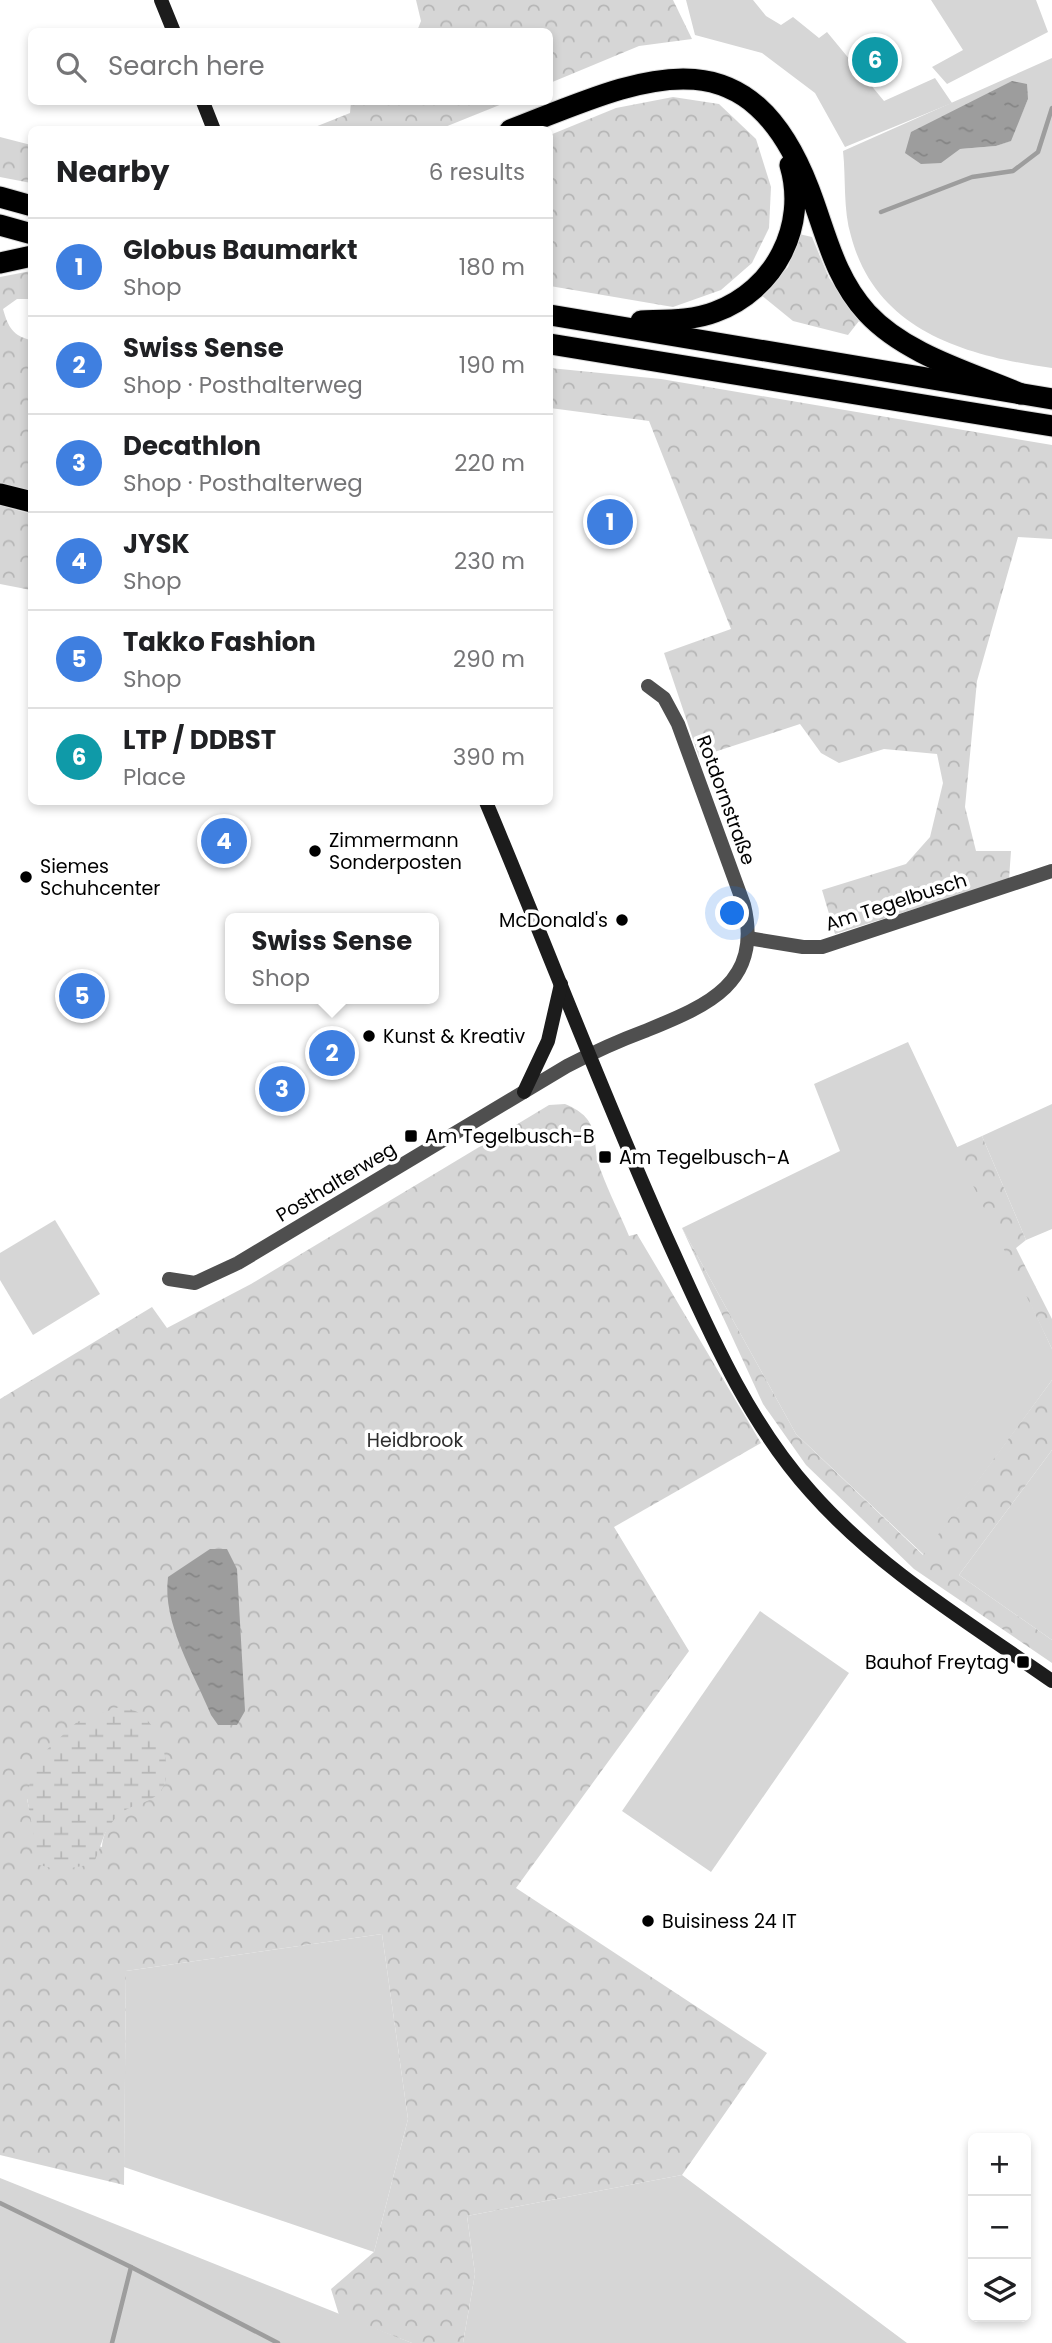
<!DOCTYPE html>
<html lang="en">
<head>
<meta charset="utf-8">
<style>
	body { margin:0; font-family:Poppins,sans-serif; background:#f2f2f2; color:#202124 }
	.controls { position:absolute; right:21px; bottom:21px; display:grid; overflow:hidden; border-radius:10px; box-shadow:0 4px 10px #0003 }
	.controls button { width:63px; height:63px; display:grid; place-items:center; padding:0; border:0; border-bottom:2px solid #e0e0e0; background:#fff; color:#202124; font:35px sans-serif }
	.you { position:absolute; left:733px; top:914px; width:24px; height:24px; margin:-18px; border:5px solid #fff; border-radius:50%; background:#1a73e8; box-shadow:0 0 0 10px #1a73e833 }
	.badge { display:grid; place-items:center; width:46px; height:46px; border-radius:50%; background:#000; color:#fff; font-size:23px; font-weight:700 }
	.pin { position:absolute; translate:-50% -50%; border:4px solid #fff; box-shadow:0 2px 7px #0006 }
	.popup { position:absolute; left:225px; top:913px; width:214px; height:91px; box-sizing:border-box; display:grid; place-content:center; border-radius:10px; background:#fff; filter:drop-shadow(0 2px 5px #0005); font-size:23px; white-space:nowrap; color:#757577 }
	.popup b { font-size:26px; color:#202124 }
	.popup::after { content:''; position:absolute; left:50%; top:100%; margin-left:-14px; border:14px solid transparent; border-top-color:#fff }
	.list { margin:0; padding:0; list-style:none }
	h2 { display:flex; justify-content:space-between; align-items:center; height:91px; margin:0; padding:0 28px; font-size:30px }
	h2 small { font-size:23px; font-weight:400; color:#757577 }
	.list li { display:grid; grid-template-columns:46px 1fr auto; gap:21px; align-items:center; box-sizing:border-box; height:98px; padding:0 28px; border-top:2px solid #e0e0e0 }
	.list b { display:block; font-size:26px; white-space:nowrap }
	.list p { margin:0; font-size:23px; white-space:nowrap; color:#757577 }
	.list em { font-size:23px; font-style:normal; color:#757577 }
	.icon { flex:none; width:38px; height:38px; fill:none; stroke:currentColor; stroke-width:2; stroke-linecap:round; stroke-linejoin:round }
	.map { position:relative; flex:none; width:1052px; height:2343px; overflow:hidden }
	.search { position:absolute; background:#fff; box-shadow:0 4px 10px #0003; left:28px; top:28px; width:525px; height:77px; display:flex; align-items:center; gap:18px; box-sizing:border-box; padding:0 24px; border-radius:10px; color:#757577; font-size:26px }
	.panel { position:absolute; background:#fff; box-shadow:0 4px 10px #0003; left:28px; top:126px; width:525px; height:679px; border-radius:10px }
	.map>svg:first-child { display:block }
	.green { fill:#d6d6d6; fill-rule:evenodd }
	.forest { fill:url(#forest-crowns); fill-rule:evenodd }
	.wetland { fill:url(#wetland-marsh) }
	.water { fill:url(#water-ripples) }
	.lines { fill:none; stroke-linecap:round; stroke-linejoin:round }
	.stream { stroke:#9d9d9d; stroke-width:4.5 }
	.highway-casing { stroke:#dbdbdb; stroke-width:23 }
	.street { stroke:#4f4f4f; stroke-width:14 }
	.secondary { stroke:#1c1c1c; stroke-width:14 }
	.highway { stroke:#000; stroke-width:21 }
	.poi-dot { fill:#000; stroke:#fff; stroke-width:2.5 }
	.labels { text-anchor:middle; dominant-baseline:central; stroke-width:7; stroke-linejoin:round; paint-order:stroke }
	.street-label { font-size:19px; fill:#000; stroke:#fff }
	.poi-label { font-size:19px; fill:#000; stroke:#fff; text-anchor:start }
	.park-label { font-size:19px; fill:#2d2d2d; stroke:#fff }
</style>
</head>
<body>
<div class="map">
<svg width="1052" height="2343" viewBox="0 0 1052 2343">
	<defs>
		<pattern id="forest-crowns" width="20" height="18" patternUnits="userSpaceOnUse" patternTransform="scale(1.75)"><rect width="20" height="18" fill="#d6d6d6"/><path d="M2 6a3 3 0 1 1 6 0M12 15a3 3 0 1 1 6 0" fill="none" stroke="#b6b6b6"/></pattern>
		<pattern id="wetland-marsh" width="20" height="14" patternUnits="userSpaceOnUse" patternTransform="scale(1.75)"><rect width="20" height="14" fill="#d6d6d6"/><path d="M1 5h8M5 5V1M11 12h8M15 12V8" fill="none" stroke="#b6b6b6"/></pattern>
		<pattern id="water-ripples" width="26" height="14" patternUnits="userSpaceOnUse" patternTransform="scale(1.75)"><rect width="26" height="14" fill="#9d9d9d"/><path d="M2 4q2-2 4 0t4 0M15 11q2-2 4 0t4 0" fill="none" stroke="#858585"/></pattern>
	</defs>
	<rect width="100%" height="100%" fill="#fff"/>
	<!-- green -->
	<g class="green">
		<path d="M 686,0 L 753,0 L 766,16 L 781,25 L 793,17 L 819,38 L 827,32 L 884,101 L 935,78 L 952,103 L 845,147 L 815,93 L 762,53 L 695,35 Z"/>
		<path d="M 931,0 L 1036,0 L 1048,32 L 947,84 L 932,67 L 963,50 Z"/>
		<path d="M 1052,58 L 1052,368 C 966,356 876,331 851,236 C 843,210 846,178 843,151 ZM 1028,99 L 1010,141 L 996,146 L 960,149 Z"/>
		<path d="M 908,1042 L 1052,1349 L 1052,1380 L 924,1555 L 796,1434 L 682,1228 L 840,1151 L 814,1084 Z"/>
		<path d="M 1052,1104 L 1052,1229 L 1026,1240 L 982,1136 Z"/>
		<path d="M 55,1220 L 100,1294 L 33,1335 L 0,1280 L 0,1253 Z"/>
		<path d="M 1052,1450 L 1052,1640 L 959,1575 Z"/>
		<path d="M 760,1611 L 849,1673 L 711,1872 L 622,1811 Z"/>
		<path d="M 382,1934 L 408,2119 L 374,2252 L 124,2167 L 126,1971 Z"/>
		<path d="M 682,2175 L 907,2343 L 463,2343 L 475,2274 L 467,2216 Z"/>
		<path d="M 0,2178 L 412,2343 L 0,2343 Z"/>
	</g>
	<!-- forest -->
	<g class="forest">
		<path d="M 416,0 L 673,0 L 692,39 L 639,46 L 550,83 L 550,32 L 417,31 L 421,21 Z"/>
		<path d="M 673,97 L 719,104 L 756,139 L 771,187 L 769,228 L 752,263 L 721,290 L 673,307 L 550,286 L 550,135 L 616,108 Z"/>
		<path d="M 351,102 L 507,102 L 440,129 L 310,129 L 350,113 Z"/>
		<path d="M 0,137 L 31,145 L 31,183 L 0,177 Z"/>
		<path d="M 799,234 L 812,237 L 829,278 L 859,321 L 848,335 L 793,321 L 761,295 L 788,267 Z"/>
		<path d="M 31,271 L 31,299 L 17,299 L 3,309 C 8,327 13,336 31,340 L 31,491 L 0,483 L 0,277 Z"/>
		<path d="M 550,368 L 661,379 L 1052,445 L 1052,539 L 1018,537 L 977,681 L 965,807 L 976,851 L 1011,851 L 1009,879 L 835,934 L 822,890 L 906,864 L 930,837 L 943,783 L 937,754 L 884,749 L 839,763 L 821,753 L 800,724 L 699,757 L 664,653 L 731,629 L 649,421 L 550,408 Z"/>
		<path d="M 0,505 L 31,514 L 31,590 L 0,584 Z"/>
		<path d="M 565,1104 C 604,1120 590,1142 601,1171 C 609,1193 620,1214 629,1236 L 637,1234 L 761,1443 L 614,1527 L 689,1651 L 516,1888 L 767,2053 L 682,2175 L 467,2216 L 475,2274 L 463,2343 L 412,2343 L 339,2315 L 331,2289 L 374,2252 L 408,2119 L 382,1934 L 126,1971 L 124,2185 L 0,2155 L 0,1399 L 152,1307 L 167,1328 L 251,1284 L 549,1105 ZM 165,1782 C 154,1804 147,1796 129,1805 C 114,1813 103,1831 102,1847 L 34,1830 L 27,1799 Z"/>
		<path d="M 982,1136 L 1026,1240 L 1016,1248 L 1052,1319 L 1052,1349 L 955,1148 Z"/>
		<path d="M 682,1228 L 796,1434 L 923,1555 L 1052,1380 L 1052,1450 L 959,1575 L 1052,1640 L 1052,1663 L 914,1569 L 806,1465 L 763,1404 Z"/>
	</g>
	<!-- wetland -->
	<path class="wetland" d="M 119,1707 C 125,1709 134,1709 139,1713 C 160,1726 178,1775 158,1794 C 144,1807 128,1802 113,1821 C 102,1834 101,1849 93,1864 L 60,1870 L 39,1865 L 27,1798 L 31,1776 L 41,1755 L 77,1722 Z"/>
	<!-- water -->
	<g class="water">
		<path d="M 1012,81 L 1027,84 L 1028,99 L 1011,141 L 996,146 L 960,149 L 941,163 L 921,164 L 905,153 L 911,132 Z"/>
		<path d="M 210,1549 L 227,1549 L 237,1569 L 245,1711 L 237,1725 L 218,1725 L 211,1715 C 194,1673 162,1623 168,1577 Z"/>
	</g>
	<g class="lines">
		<!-- stream -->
		<g class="stream">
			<path d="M 881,212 L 972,177 L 1013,171 L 1038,152 L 1052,108"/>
			<path d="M 0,2203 L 131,2267 L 112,2343"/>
			<path d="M 131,2267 L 278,2343"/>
		</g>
		<defs>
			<g id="highway">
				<path d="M 510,130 C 635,82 745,22 809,189 C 826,233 834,277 867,313 C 906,355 970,372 1021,394"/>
				<path d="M 0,197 L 32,206"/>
				<path d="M 0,225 L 32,234"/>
				<path d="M 0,263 L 32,256"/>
				<path d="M 550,315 L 1052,399"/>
				<path d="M 641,321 C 665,320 692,321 715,312 C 775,290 808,226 790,165"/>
				<path d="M 550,344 L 1052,426"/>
				<path d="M 0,494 L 32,502"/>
			</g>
		</defs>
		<!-- highway casing -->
		<use href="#highway" class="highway-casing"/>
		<!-- street -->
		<g class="street">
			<path d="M 748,938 L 803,947 L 822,947 L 1052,871"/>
			<path d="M 169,1279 L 195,1283 L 238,1263 L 567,1066 C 592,1053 618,1041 645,1031 C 706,1006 763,984 744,905 L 678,724 L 664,698 L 648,686"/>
		</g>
		<!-- secondary -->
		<g class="secondary">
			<path d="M 161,0 L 174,32"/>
			<path d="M 203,102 L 214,130"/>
			<path d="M 486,802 C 548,949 604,1099 670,1245 C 709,1331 747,1421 811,1492 C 879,1569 968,1622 1052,1681"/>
			<path d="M 524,1092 L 548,1041 L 561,984"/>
		</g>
		<!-- highway -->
		<use href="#highway" class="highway"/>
	</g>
	<!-- markers -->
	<g class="poi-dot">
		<circle cx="315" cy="851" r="7"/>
		<circle cx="26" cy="877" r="7"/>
		<circle cx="622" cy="920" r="7"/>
		<circle cx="369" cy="1036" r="7"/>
		<rect x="404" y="1129" width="14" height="14" rx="3.5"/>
		<rect x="598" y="1150" width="14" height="14" rx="3.5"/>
		<rect x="1016" y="1655" width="14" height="14" rx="3.5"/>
		<circle cx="648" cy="1921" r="7"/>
	</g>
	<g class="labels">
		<!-- street labels -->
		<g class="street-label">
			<text transform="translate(726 800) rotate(70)">Rotdornstraße</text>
			<text transform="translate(896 902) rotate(-18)">Am Tegelbusch</text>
			<text transform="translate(336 1182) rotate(-31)">Posthalterweg</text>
		</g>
		<!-- poi labels -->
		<g class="poi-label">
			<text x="329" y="840">Zimmermann<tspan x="329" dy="22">Sonderposten</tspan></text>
			<text x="40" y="866">Siemes<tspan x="40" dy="22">Schuhcenter</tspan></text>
			<text x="608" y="920" text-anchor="end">McDonald's</text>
			<text x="383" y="1036">Kunst &amp; Kreativ</text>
			<text x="425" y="1136">Am Tegelbusch-B</text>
			<text x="619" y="1157">Am Tegelbusch-A</text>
			<text x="1009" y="1662" text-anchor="end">Bauhof Freytag</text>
			<text x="662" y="1921">Buisiness 24 IT</text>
		</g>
		<!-- park labels -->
		<g class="park-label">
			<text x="415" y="1440">Heidbrook</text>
		</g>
	</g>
</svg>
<div class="controls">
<button>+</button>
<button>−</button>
<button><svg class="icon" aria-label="layers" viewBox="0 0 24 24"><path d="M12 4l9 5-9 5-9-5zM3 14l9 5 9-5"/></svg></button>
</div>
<div class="you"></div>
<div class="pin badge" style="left:610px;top:522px;background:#3f7fe0">1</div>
<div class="pin badge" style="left:332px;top:1053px;background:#3f7fe0">2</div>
<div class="popup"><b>Swiss Sense</b>Shop</div>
<div class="pin badge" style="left:282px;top:1089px;background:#3f7fe0">3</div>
<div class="pin badge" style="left:224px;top:841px;background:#3f7fe0">4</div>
<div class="pin badge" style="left:82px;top:996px;background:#3f7fe0">5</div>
<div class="pin badge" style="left:875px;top:60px;background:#0f9aa8">6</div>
<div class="search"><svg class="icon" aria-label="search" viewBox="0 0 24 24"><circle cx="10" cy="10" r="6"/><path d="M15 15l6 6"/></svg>Search here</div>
<section class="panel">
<h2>Nearby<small>6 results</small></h2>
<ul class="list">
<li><span class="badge" style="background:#3f7fe0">1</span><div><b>Globus Baumarkt</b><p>Shop</p></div><em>180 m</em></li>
<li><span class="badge" style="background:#3f7fe0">2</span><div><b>Swiss Sense</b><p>Shop · Posthalterweg</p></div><em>190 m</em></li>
<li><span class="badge" style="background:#3f7fe0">3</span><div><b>Decathlon</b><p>Shop · Posthalterweg</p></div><em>220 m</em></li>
<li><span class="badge" style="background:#3f7fe0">4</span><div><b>JYSK</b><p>Shop</p></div><em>230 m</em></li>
<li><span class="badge" style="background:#3f7fe0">5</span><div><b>Takko Fashion</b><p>Shop</p></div><em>290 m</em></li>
<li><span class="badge" style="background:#0f9aa8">6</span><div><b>LTP / DDBST</b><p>Place</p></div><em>390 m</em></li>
</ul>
</section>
</div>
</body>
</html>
